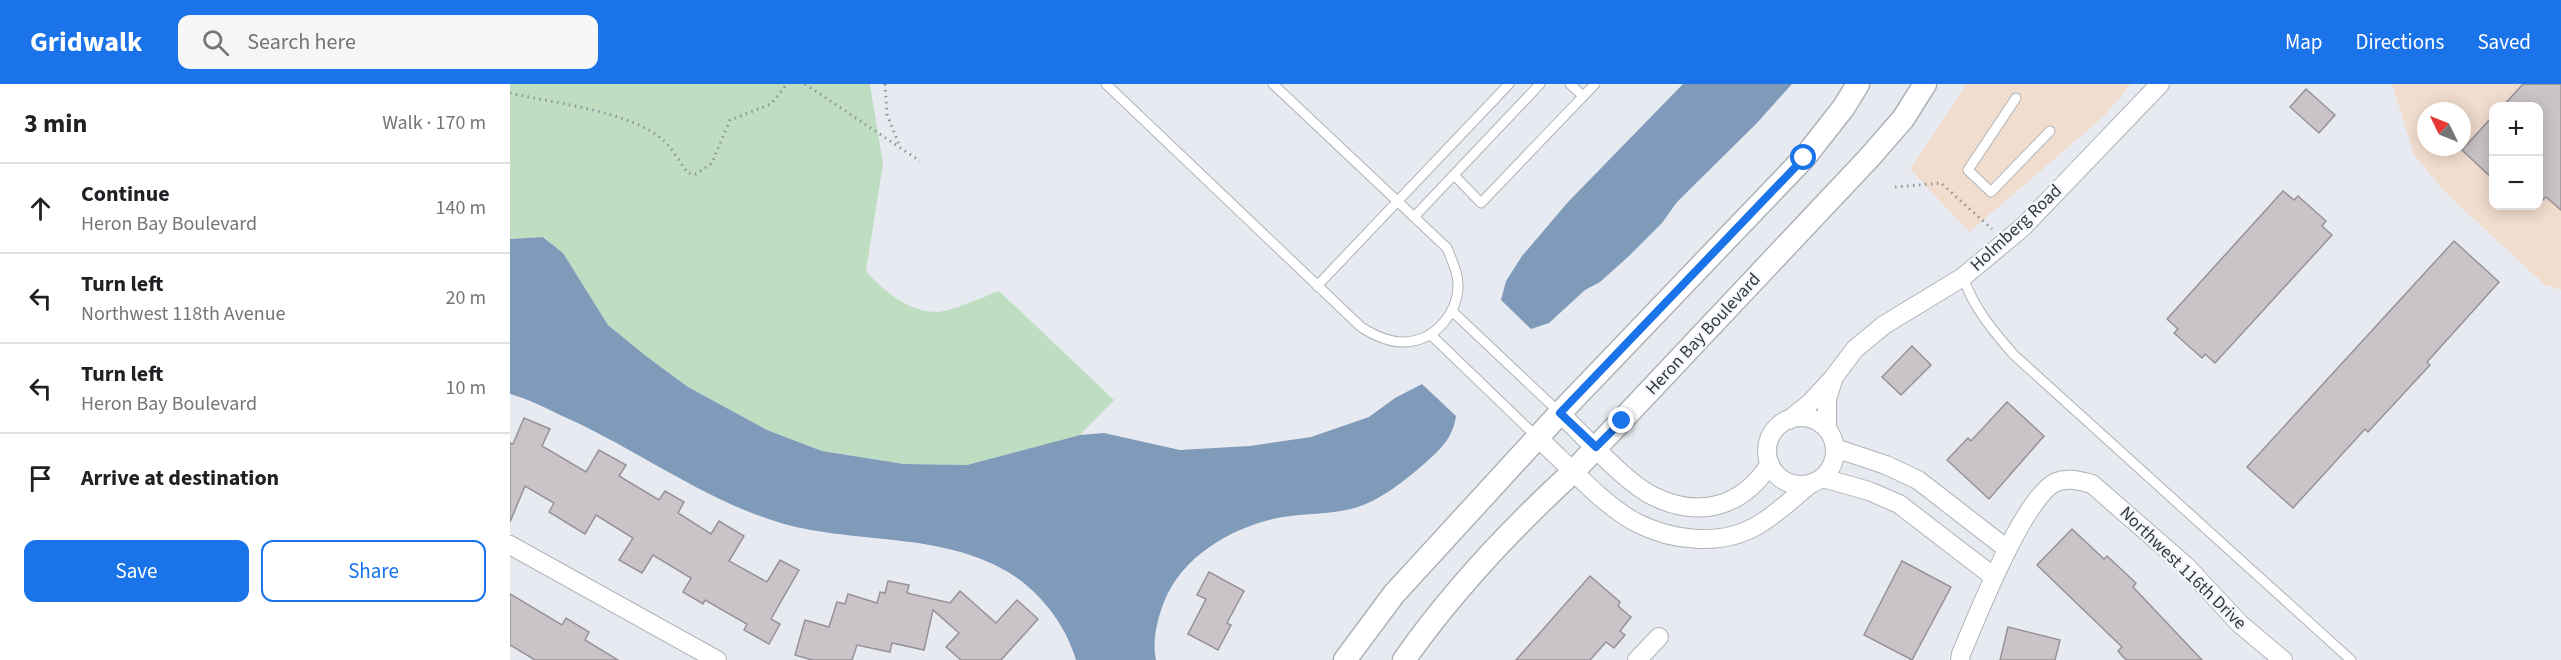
<!DOCTYPE html>
<html lang="en">
<head>
<meta charset="utf-8">
<style>
	body { margin:0; font-family:"Source Sans 3",sans-serif; background:#f6f6f6; color:#202124 }
	.controls { position:absolute; right:18px; top:18px; display:grid; overflow:hidden; border-radius:12px; box-shadow:0 3px 15px #0003 }
	.controls button { width:54px; height:54px; display:grid; place-items:center; padding:0; border:0; border-bottom:2px solid #e0e0e0; background:#fff; color:#202124; font:30px sans-serif }
	.compass { position:absolute; left:1907px; top:18px; width:54px; height:54px; border-radius:50%; background:#fff; box-shadow:0 3px 15px #0003; rotate:313deg }
	.stop { position:absolute; width:18px; height:18px; margin:-14px; border:4px solid #1a73e8; border-radius:50%; background:#fff }
	.stop.end { background:#1a73e8; border-color:#fff; box-shadow:0 2px 6px #0008 }
	.list { margin:0; padding:0; list-style:none }
	h2 { display:flex; justify-content:space-between; align-items:center; height:78px; margin:0; padding:0 24px; font-size:26px }
	h2 small { font-size:20px; font-weight:400; color:#757577 }
	.list li { display:grid; grid-template-columns:39px 1fr auto; gap:18px; align-items:center; box-sizing:border-box; height:90px; padding:0 24px; border-top:2px solid #e0e0e0 }
	.list b { display:block; font-size:22px; white-space:nowrap }
	.list p { margin:0; font-size:20px; white-space:nowrap; color:#757577 }
	.list em { font-size:20px; font-style:normal; color:#757577 }
	.actions { display:flex; gap:12px; padding:18px 24px }
	.actions a { flex:1; padding:14px 0; border:2px solid #1a73e8; border-radius:12px; text-align:center; font-size:21px; color:#1a73e8 }
	.actions .main { background:#1a73e8; color:#fff }
	.icon { flex:none; width:33px; height:33px; fill:none; stroke:currentColor; stroke-width:2; stroke-linecap:round; stroke-linejoin:round }
	.map { position:relative; flex:none; width:2051px; height:576px; overflow:hidden }
	header { display:flex; align-items:center; gap:36px; box-sizing:border-box; height:84px; padding:0 30px; background:#1a73e8; color:#fff }
	header strong { font-size:28px }
	nav { display:flex; gap:33px; margin-inline-start:auto; font-size:21px }
	.search { width:420px; height:54px; background:#f6f6f6; display:flex; align-items:center; gap:15px; box-sizing:border-box; padding:0 21px; border-radius:12px; color:#757577; font-size:22px }
	main { display:flex }
	aside { flex:1; background:#fff }
	.map>svg:first-child { display:block }
	.commercial { fill:#f1ddce; fill-rule:evenodd }
	.green { fill:#bfdec1 }
	.water { fill:#809bba }
	.building { fill:#cac4c9; stroke:#979297; stroke-width:1.5 }
	.lines { fill:none; stroke-linecap:round; stroke-linejoin:round }
	.service-casing { stroke:#afb3b8; stroke-width:11 }
	.minor-casing { stroke:#afb3b8; stroke-width:20 }
	.tertiary-casing { stroke:#afb3b8; stroke-width:25 }
	.path { stroke:#919498; stroke-width:3; stroke-dasharray:1.5 4.5; stroke-linecap:butt }
	.service { stroke:#fff; stroke-width:9 }
	.minor { stroke:#fff; stroke-width:18 }
	.tertiary { stroke:#fff; stroke-width:22 }
	.route { stroke:#1a73e8; stroke-width:8 }
	.labels { text-anchor:middle; dominant-baseline:central; stroke-width:4.5; stroke-linejoin:round; paint-order:stroke }
	.street-label { font-size:18px; fill:#36383a; stroke:#f4f8fe }
</style>
</head>
<body>
<header>
<strong>Gridwalk</strong>
<div class="search"><svg class="icon" aria-label="search" viewBox="0 0 24 24"><circle cx="10" cy="10" r="6"/><path d="M15 15l6 6"/></svg>Search here</div>
<nav><a>Map</a><a>Directions</a><a>Saved</a></nav>
</header>
<main>
<aside>
<h2>3 min<small>Walk · 170 m</small></h2>
<ul class="list">
<li><svg class="icon" aria-label="ahead" viewBox="0 0 24 24"><path d="M12 20V5M6 11l6-6 6 6"/></svg><div><b>Continue</b><p>Heron Bay Boulevard</p></div><em>140 m</em></li>
<li><svg class="icon" aria-label="left" viewBox="0 0 24 24"><path d="M17 20v-9H6M10 6l-5 5 5 5"/></svg><div><b>Turn left</b><p>Northwest 118th Avenue</p></div><em>20 m</em></li>
<li><svg class="icon" aria-label="left" viewBox="0 0 24 24"><path d="M17 20v-9H6M10 6l-5 5 5 5"/></svg><div><b>Turn left</b><p>Heron Bay Boulevard</p></div><em>10 m</em></li>
<li><svg class="icon" aria-label="arrive" viewBox="0 0 24 24"><path d="M6 21V4h12l-3 4 3 4H6"/></svg><div><b>Arrive at destination</b></div></li>
</ul>
<div class="actions"><a class="main">Save</a><a>Share</a></div>
</aside>
<div class="map">
<svg width="2051" height="576" viewBox="0 0 2051 576">
	<rect width="100%" height="100%" fill="#e7ebf1"/>
	<!-- commercial -->
	<g class="commercial">
		<path d="M 1457,0 L 1621,0 L 1593,33 L 1459,148 L 1400,85 Z"/>
		<path d="M 1882,0 L 2051,0 L 2051,206 L 2035,201 L 1936,109 L 1904,71 ZM 1984,22 L 2028,22 L 2028,122 L 1984,122 ZM 1916,27 L 1952,27 L 1952,63 L 1916,63 Z"/>
	</g>
	<!-- green -->
	<path class="green" d="M 0,0 L 360,0 L 373,80 L 356,187 C 373,207 399,228 427,228 C 439,228 476,212 489,207 L 604,316 L 570,351 L 457,381 L 394,380 L 312,367 L 257,346 L 178,303 L 136,272 L 98,241 L 53,169 L 34,153 L 0,155 Z"/>
	<!-- water -->
	<g class="water">
		<path d="M 1173,0 L 1282,0 L 1247,39 L 1167,118 L 1152,139 L 1119,172 L 1090,198 L 1075,206 L 1039,239 L 1021,245 L 991,216 L 996,197 L 1012,172 L 1058,118 Z"/>
		<path d="M 33,153 L 53,169 L 98,241 L 136,272 L 178,303 L 257,346 L 312,367 L 394,380 L 457,381 L 570,351 L 594,349 L 670,366 L 740,362 L 801,353 L 859,333 L 885,314 L 912,300 L 946,332 C 943,354 930,366 914,380 C 894,397 871,416 845,424 C 819,431 793,429 767,434 C 721,444 672,472 654,518 C 647,536 642,557 646,576 L 566,576 C 556,541 530,507 498,488 C 430,448 348,460 274,440 C 194,417 126,364 50,331 C 34,323 18,315 0,310 L 0,155 Z"/>
	</g>
	<!-- building -->
	<g class="building">
		<path d="M 2013,0 L 2051,0 L 2051,126 L 2036,113 L 2028,120 L 2028,22 L 1993,22 Z"/>
		<path d="M 1796,5 L 1825,31 L 1809,49 L 1780,23 Z"/>
		<path d="M 1983,32 L 1983,95 L 1952,66 Z"/>
		<path d="M 1773,107 L 1784,116 L 1788,112 L 1816,137 L 1812,142 L 1822,151 L 1705,279 L 1695,270 L 1692,274 L 1664,249 L 1668,245 L 1657,235 Z"/>
		<path d="M 1944,157 L 1989,198 L 1917,278 L 1920,281 L 1858,348 L 1855,345 L 1783,424 L 1737,383 Z"/>
		<path d="M 1402,262 L 1421,281 L 1391,311 L 1372,293 Z"/>
		<path d="M 1497,318 L 1534,352 L 1479,415 L 1437,376 L 1458,354 L 1461,357 Z"/>
		<path d="M 14,334 L 40,345 L 32,362 L 76,388 L 89,366 L 116,381 L 109,392 L 149,416 L 155,407 L 174,418 L 168,429 L 201,450 L 209,437 L 234,452 L 219,477 L 257,498 L 270,476 L 289,486 L 261,535 L 270,540 L 259,560 L 234,546 L 237,540 L 195,516 L 193,520 L 173,508 L 181,494 L 143,471 L 132,489 L 109,476 L 123,454 L 86,431 L 75,450 L 39,428 L 44,419 L 15,402 L 0,438 L 0,359 L 3,360 Z"/>
		<path d="M 1562,445 L 1594,475 L 1597,472 L 1626,499 L 1623,503 L 1692,576 L 1616,576 L 1608,567 L 1612,563 L 1527,481 Z"/>
		<path d="M 1392,477 L 1441,503 L 1402,576 L 1354,551 Z"/>
		<path d="M 699,488 L 734,507 L 717,539 L 721,541 L 708,566 L 678,550 L 696,515 L 687,511 Z"/>
		<path d="M 1080,492 L 1110,518 L 1108,522 L 1121,533 L 1110,547 L 1115,551 L 1104,564 L 1096,558 L 1080,576 L 1006,576 Z"/>
		<path d="M 378,497 L 399,501 L 397,509 L 440,519 L 450,507 L 486,539 L 507,516 L 528,535 L 491,576 L 451,576 L 436,563 L 449,549 L 423,526 L 414,566 L 382,559 L 380,568 L 347,561 L 342,576 L 302,576 L 285,571 L 295,536 L 319,543 L 327,518 L 335,520 L 338,510 L 367,519 L 370,508 L 375,509 Z"/>
		<path d="M 0,510 L 52,541 L 56,534 L 79,548 L 75,556 L 108,576 L 25,576 L 0,561 Z"/>
		<path d="M 1498,543 L 1550,556 L 1545,576 L 1490,576 Z"/>
	</g>
	<g class="lines">
		<defs>
			<g id="service">
				<path d="M 596,0 L 851,243 C 865,252 885,261 903,257 C 927,253 947,228 948,204 C 949,191 942,177 937,164 L 763,0"/>
				<path d="M 1060,0 L 1073,12"/>
				<path d="M 1506,14 L 1458,86 L 1481,108 L 1540,47"/>
				<path d="M 944,91 L 971,119 L 1085,0"/>
				<path d="M 904,133 L 1030,0"/>
				<path d="M 1453,193 C 1463,223 1483,247 1504,271 L 1841,576"/>
				<path d="M 807,202 L 999,0"/>
				<path d="M 942,227 L 1050,329"/>
				<path d="M 920,250 L 1028,354"/>
			</g>
			<g id="minor">
				<path d="M 1050,329 C 1074,352 1116,399 1143,412 C 1190,435 1232,423 1260,380"/>
				<circle cx="1291" cy="367" r="34"/>
				<path d="M 1279,336 L 1300,319 L 1323,294 L 1345,265 L 1374,241 L 1453,193 L 1513,143 L 1650,0"/>
				<path d="M 1317,345 L 1317,315 L 1323,296"/>
				<path d="M 1028,354 C 1056,379 1092,420 1125,438 C 1162,457 1211,463 1248,441 C 1267,430 1282,415 1299,401"/>
				<path d="M 1325,364 L 1376,381 L 1408,396 L 1497,465"/>
				<path d="M 1313,394 L 1359,407 L 1389,420 L 1484,493"/>
				<path d="M 0,461 L 207,576"/>
				<path d="M 1127,576 L 1149,553"/>
				<path d="M 1450,576 L 1451,570 C 1467,533 1513,414 1546,398 C 1558,393 1570,397 1582,400 L 1676,482 L 1730,540 L 1773,576"/>
			</g>
			<g id="tertiary">
				<path d="M 835,576 L 884,510 L 1050,329 L 1294,74 L 1334,23 L 1348,0"/>
				<path d="M 894,576 C 941,509 1004,442 1064,387 L 1358,75 L 1393,35 L 1415,0"/>
			</g>
		</defs>
		<!-- service casing -->
		<use href="#service" class="service-casing"/>
		<!-- minor casing -->
		<use href="#minor" class="minor-casing"/>
		<!-- tertiary casing -->
		<use href="#tertiary" class="tertiary-casing"/>
		<!-- path -->
		<g class="path">
			<path d="M 295,0 L 410,77"/>
			<path d="M 375,0 L 377,30 L 389,61"/>
			<path d="M 0,9 C 42,19 121,27 153,56 C 163,65 170,79 178,89 L 186,90 L 202,79 L 220,36 L 261,20 L 277,0"/>
			<path d="M 1385,103 L 1431,99 L 1482,145"/>
		</g>
		<!-- service -->
		<use href="#service" class="service"/>
		<!-- minor -->
		<use href="#minor" class="minor"/>
		<!-- tertiary -->
		<use href="#tertiary" class="tertiary"/>
	</g>
	<g class="lines">
		<!-- route -->
		<path class="route" d="M 1112,337 L 1086,363 L 1050,329 L 1294,74"/>
	</g>
	<g class="labels">
		<!-- street labels -->
		<g class="street-label">
			<text transform="translate(1506 144) rotate(-43)">Holmberg Road</text>
			<text transform="translate(1193 250) rotate(-47)">Heron Bay Boulevard</text>
			<text transform="translate(1673 484) rotate(44)">Northwest 116th Drive</text>
		</g>
	</g>
</svg>
<div class="controls">
<button>+</button>
<button>−</button>
</div>
<svg class="compass" viewBox="-18 -18 36 36"><path d="M0-13l5 13h-10z" fill="#e53935"/><path d="M0 13l5-13h-10z" fill="#757577"/></svg>
<div class="stop" style="left:1294px;top:74px"></div>
<div class="stop end" style="left:1112px;top:337px"></div>
</div>
</main>
</body>
</html>
